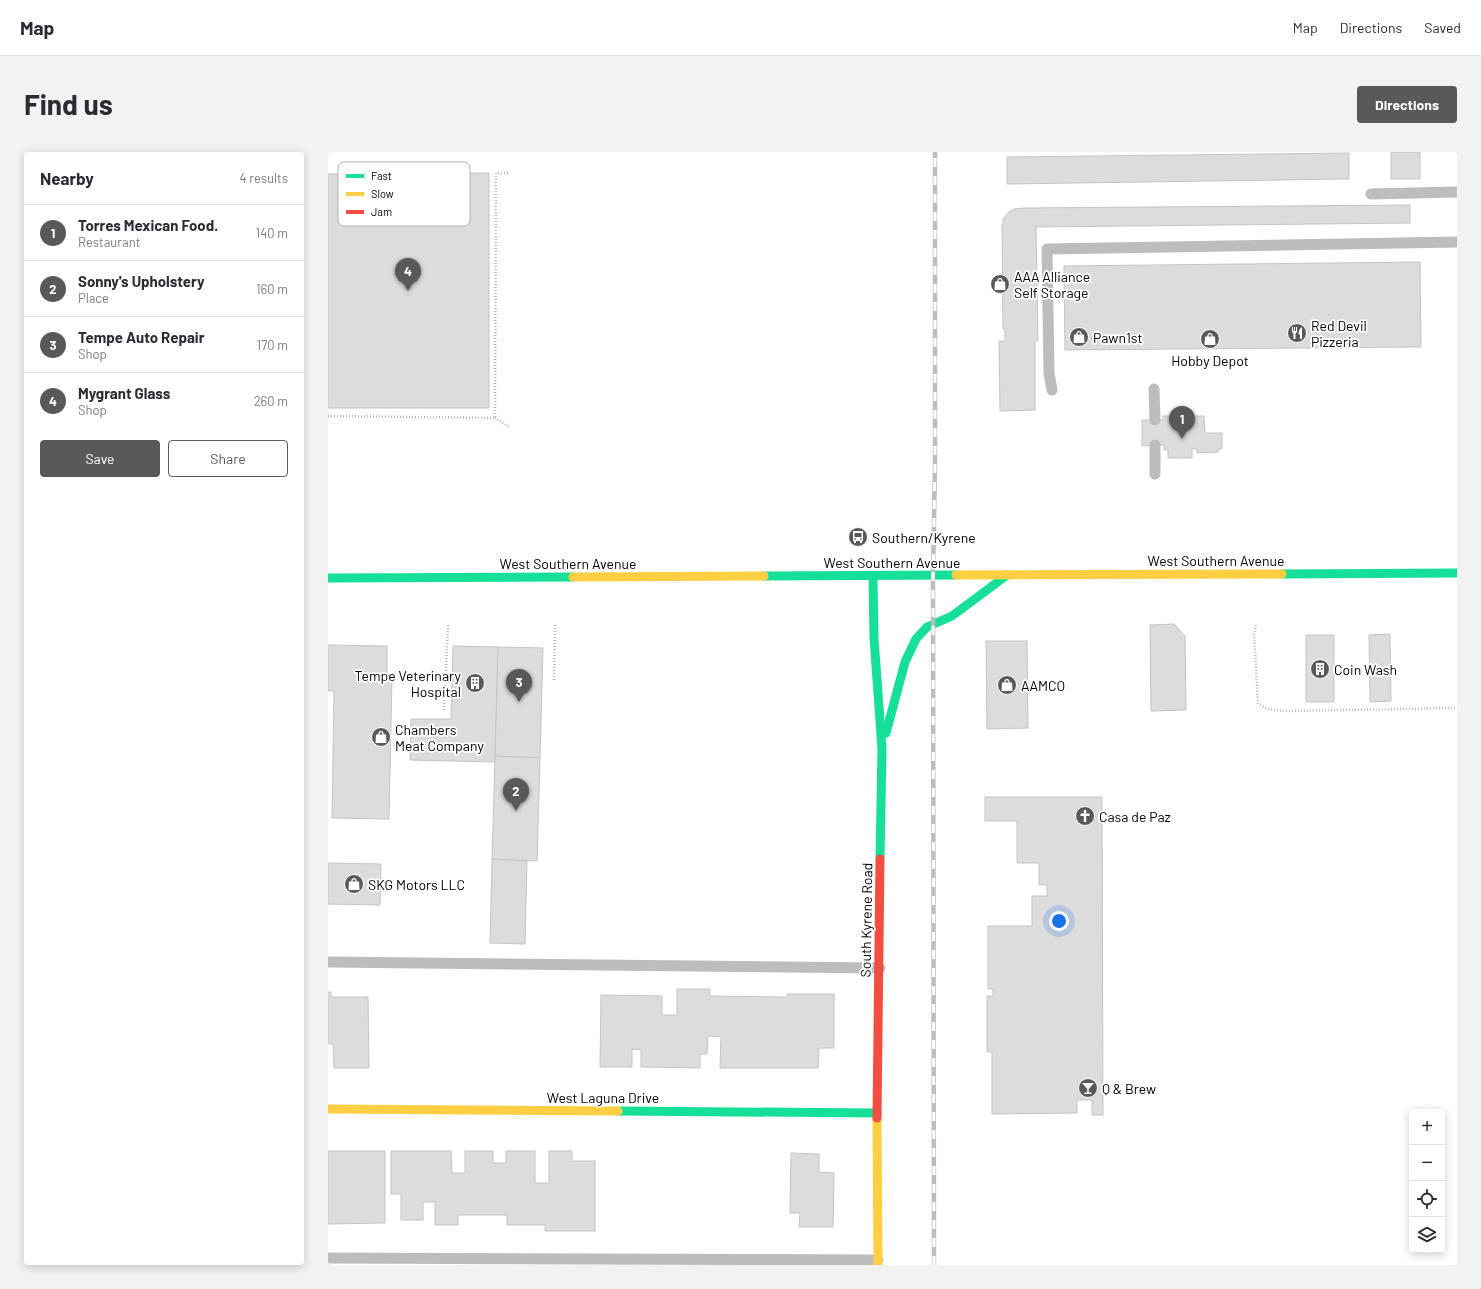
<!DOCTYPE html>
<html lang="en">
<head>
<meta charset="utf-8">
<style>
	body { margin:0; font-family:Barlow,sans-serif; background:#f2f2f3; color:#2b2b33 }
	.controls { position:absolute; right:12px; bottom:12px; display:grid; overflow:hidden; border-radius:4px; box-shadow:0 2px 10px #0003 }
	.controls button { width:36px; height:36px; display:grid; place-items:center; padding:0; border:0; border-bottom:1px solid #e1e1e2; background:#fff; color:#2b2b33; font:20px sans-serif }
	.you { position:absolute; left:731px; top:769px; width:14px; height:14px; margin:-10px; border:3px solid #fff; border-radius:50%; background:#1a73e8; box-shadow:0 0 0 6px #1a73e833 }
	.badge { display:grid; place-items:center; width:26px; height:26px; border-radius:50%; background:#595959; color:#fff; font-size:13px; font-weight:700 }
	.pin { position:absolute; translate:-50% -33px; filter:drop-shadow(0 1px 2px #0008) }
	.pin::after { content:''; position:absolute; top:21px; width:14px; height:12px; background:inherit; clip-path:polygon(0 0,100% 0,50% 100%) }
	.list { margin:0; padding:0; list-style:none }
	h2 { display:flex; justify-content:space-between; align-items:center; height:52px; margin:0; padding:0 16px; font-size:17px }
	h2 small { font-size:13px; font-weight:400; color:#7c7c81 }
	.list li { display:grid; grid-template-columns:26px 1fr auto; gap:12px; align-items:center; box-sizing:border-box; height:56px; padding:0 16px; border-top:1px solid #e1e1e2 }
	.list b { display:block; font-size:15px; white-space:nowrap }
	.list p { margin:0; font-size:13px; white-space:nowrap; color:#7c7c81 }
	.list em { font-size:13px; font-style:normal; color:#7c7c81 }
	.actions { display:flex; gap:8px; padding:12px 16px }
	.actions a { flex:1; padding:9px 0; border:1px solid #595959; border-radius:4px; text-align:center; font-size:14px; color:#595959 }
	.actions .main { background:#595959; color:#fff }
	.icon { flex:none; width:22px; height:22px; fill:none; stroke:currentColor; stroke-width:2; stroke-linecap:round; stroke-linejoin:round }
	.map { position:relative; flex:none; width:1129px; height:1113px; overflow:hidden; border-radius:4px }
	header { display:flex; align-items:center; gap:24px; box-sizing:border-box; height:56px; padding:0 20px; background:#fff; border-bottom:1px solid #e1e1e2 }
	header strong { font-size:19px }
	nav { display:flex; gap:22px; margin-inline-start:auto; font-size:14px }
	.intro { display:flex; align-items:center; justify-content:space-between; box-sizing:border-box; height:96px; padding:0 24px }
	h1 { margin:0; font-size:28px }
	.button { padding:10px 18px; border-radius:4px; background:#595959; color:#fff; font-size:14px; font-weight:700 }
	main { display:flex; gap:24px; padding:0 24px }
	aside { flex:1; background:#fff; border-radius:4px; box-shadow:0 2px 10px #0003 }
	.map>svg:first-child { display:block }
	.building { fill:#dcdcdc; stroke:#c4c4c4 }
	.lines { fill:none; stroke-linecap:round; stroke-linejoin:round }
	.path { stroke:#b8b8b8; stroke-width:2.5; stroke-dasharray:1 2; stroke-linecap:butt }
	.lane { stroke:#bdbdbd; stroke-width:11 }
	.fast { stroke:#16e098; stroke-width:9 }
	.slow { stroke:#ffcf43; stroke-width:9 }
	.jam { stroke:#f24e42; stroke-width:9 }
	.rail-casing { stroke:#bdbdbd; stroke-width:4.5 }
	.rail { stroke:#fff; stroke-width:3; stroke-dasharray:9; stroke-linecap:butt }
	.labels { text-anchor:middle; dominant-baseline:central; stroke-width:3.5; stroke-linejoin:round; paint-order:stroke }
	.poi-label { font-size:14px; fill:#000; stroke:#fff; text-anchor:start }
	.street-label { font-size:14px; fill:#000; stroke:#fff }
	.key { fill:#fff; stroke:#b2b2b2; stroke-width:1 }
	.key-label { font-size:11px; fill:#000 }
</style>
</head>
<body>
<header>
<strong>Map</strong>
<nav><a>Map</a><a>Directions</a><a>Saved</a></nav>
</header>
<div class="intro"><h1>Find us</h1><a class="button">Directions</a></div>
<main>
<aside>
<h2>Nearby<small>4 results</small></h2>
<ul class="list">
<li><span class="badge">1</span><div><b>Torres Mexican Food.</b><p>Restaurant</p></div><em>140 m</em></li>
<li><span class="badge">2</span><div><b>Sonny's Upholstery</b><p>Place</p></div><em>160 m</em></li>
<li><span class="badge">3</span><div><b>Tempe Auto Repair</b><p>Shop</p></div><em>170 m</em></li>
<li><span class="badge">4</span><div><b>Mygrant Glass</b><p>Shop</p></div><em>260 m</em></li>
</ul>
<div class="actions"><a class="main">Save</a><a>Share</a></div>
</aside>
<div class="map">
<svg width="1129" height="1113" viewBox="0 0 1129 1113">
	<rect width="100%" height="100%" fill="#fff"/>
	<!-- building -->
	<g class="building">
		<rect x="1063" y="0" width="29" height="27"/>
		<path d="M 1021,1 L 1021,27 L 679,32 L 679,5 Z"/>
		<path d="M 161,21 L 161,256 L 0,256 L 0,22 Z"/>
		<path d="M 1082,53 L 1082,71 L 708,75 L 710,189 L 707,189 L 707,258 L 672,259 L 671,189 L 677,189 L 677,177 L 675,177 L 674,73 L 675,73 L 675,67 L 682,59 L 686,57 L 696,56 Z"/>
		<path d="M 1092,110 L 1093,195 L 737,198 L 736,114 Z"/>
		<path d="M 835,264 L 876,264 L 877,281 L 894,281 L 894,297 L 890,297 L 890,300 L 869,301 L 869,297 L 864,297 L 864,306 L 840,306 L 840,298 L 836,298 L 836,293 L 814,294 L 814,268 L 835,268 Z"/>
		<path d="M 846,472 L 857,484 L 858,558 L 823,559 L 822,473 Z"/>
		<path d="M 1062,482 L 1063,549 L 1042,550 L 1041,483 Z"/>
		<rect x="978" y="483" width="28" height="67"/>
		<path d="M 658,489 L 699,489 L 700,576 L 659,577 Z"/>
		<path d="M 0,493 L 59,494 L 59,525 L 64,525 L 61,667 L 4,666 L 6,539 L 0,539 Z"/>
		<path d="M 125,494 L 170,495 L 167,610 L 82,608 L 83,567 L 123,567 Z"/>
		<path d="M 170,495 L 215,496 L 212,606 L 167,604 Z"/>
		<path d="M 167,604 L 212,606 L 209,709 L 164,707 Z"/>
		<path d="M 657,645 L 774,645 L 775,963 L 764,963 L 764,948 L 749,948 L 749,961 L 664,962 L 664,900 L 659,900 L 659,844 L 665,844 L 665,837 L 660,837 L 660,774 L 704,774 L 704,744 L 719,744 L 719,733 L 711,733 L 711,711 L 689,711 L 689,669 L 657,669 Z"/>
		<path d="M 164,707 L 199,709 L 197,792 L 162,791 Z"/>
		<path d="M 0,711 L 53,712 L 52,753 L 0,752 Z"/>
		<path d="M 349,837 L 382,837 L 382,844 L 459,845 L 459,842 L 506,842 L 506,896 L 491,896 L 490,916 L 392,916 L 393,885 L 380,884 L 379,902 L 372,902 L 372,916 L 313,915 L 313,898 L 304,897 L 304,915 L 272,915 L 273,843 L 334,844 L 334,863 L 349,863 Z"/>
		<path d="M 0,840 L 3,840 L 3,845 L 40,845 L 41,916 L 6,916 L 5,892 L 0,892 Z"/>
		<path d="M 0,999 L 57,999 L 57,1071 L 0,1072 Z"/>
		<path d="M 63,999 L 123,999 L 124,1021 L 137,1021 L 137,999 L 165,999 L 165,1011 L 178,1011 L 178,999 L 207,999 L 207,1031 L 221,1031 L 221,999 L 244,999 L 244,1009 L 267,1009 L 267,1079 L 217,1079 L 217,1073 L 179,1073 L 179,1063 L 130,1063 L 130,1073 L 107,1073 L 107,1050 L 95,1050 L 95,1068 L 73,1068 L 73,1042 L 63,1042 Z"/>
		<path d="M 463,1001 L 491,1002 L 491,1020 L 506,1021 L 505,1075 L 471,1075 L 472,1061 L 462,1061 Z"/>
	</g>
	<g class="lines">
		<!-- path -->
		<g class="path">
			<path d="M 0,264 L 167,266 L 168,21 L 181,21"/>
			<path d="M 167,266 L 181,275"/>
			<path d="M 928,473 L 926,482 L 930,551 C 939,559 948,558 960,559 L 1129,556"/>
			<path d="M 226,528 L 227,473"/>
			<path d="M 116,558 L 120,473"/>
		</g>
		<!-- lane -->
		<g class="lane">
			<path d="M 1043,42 L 1129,40"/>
			<path d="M 826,237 L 827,268"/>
			<path d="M 724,238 L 721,221 L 719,97 L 1129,90"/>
			<path d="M 827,293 L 827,322"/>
			<path d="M 0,810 L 552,816"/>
			<path d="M 0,1106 L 550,1108"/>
		</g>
		<!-- fast -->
		<g class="fast">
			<path d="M 954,422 L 1129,421"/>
			<path d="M 436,424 L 628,423"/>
			<path d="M 545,424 L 546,486 L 554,597 L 552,707"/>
			<path d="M 0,426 L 245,425"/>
			<path d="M 558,581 L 577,510 L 588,487 L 599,475 L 624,464 L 679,423"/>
			<path d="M 290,959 L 549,961"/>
		</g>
		<!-- slow -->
		<g class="slow">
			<path d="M 628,423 L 954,422"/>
			<path d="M 245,425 L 436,424"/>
			<path d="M 0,957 L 290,959"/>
			<path d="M 549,966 L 550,1113"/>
		</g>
		<!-- jam -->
		<path class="jam" d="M 549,966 L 552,707"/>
		<defs>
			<path id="rail" d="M 606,1113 L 605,424 L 607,313 L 607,0"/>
		</defs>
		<!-- rail casing -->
		<use href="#rail" class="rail-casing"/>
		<!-- rail -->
		<use href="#rail" class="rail"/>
	</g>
	<!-- icons -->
	<defs>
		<symbol id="shop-disc" viewBox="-11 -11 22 22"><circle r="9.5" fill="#595959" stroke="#fff"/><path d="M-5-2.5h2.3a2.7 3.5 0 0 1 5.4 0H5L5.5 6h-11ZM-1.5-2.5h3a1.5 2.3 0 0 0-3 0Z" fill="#fff"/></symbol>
		<symbol id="restaurant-disc" viewBox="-11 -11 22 22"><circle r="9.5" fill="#595959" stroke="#fff"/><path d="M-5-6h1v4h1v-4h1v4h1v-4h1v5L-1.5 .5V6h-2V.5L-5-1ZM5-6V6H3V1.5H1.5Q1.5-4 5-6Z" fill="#fff"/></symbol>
		<symbol id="bus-disc" viewBox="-11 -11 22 22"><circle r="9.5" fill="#595959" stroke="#fff"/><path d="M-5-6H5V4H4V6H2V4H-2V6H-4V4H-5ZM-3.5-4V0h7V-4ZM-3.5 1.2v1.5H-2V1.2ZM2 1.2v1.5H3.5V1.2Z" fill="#fff"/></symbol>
		<symbol id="building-disc" viewBox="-11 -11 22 22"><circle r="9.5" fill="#595959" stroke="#fff"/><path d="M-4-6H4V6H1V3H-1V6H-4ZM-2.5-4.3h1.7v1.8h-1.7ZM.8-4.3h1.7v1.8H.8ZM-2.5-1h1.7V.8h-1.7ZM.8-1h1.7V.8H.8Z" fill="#fff"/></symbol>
		<symbol id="church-disc" viewBox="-11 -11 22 22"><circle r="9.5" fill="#595959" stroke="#fff"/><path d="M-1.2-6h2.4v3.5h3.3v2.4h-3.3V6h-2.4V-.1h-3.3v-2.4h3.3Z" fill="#fff"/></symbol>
		<symbol id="bar-disc" viewBox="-11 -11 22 22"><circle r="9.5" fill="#595959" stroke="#fff"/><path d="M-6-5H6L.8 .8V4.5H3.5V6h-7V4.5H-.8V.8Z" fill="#fff"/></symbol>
	</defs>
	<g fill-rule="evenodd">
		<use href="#shop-disc" x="661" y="121" width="22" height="22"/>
		<use href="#restaurant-disc" x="958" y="170" width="22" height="22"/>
		<use href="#shop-disc" x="740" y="174" width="22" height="22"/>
		<use href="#shop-disc" x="871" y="176" width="22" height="22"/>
		<use href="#bus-disc" x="519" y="374" width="22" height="22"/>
		<use href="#building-disc" x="981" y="506" width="22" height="22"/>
		<use href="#building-disc" x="136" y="520" width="22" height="22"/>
		<use href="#shop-disc" x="668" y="522" width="22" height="22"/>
		<use href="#shop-disc" x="42" y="574" width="22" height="22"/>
		<use href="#church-disc" x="746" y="653" width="22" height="22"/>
		<use href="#shop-disc" x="15" y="721" width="22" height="22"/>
		<use href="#bar-disc" x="749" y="925" width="22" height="22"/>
	</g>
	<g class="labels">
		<!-- poi labels -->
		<g class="poi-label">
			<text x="686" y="124">AAA Alliance<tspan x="686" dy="16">Self Storage</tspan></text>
			<text x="983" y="173">Red Devil<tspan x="983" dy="16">Pizzeria</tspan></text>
			<text x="765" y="185">Pawn1st</text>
			<text x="882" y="208" text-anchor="middle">Hobby Depot</text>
			<text x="544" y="385">Southern/Kyrene</text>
			<text x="1006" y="517">Coin Wash</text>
			<text x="133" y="523" text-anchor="end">Tempe Veterinary<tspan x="133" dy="16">Hospital</tspan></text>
			<text x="693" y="533">AAMCO</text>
			<text x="67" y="577">Chambers<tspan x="67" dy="16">Meat Company</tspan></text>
			<text x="771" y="664">Casa de Paz</text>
			<text x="40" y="732">SKG Motors LLC</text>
			<text x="774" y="936">Q &amp; Brew</text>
		</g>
		<!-- street labels -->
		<g class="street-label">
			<text x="888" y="408">West Southern Avenue</text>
			<text x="564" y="410">West Southern Avenue</text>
			<text x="240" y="411">West Southern Avenue</text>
			<text transform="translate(538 768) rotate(-89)">South Kyrene Road</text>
			<text x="275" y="945">West Laguna Drive</text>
		</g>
	</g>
	<!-- legend -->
	<rect x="10" y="10" width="132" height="64" rx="6" class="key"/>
	<rect x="18" y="22" width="18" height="4" fill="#16e098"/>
	<rect x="18" y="40" width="18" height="4" fill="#ffcf43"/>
	<rect x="18" y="58" width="18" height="4" fill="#f24e42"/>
	<g class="key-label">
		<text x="43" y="28">Fast</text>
		<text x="43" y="46">Slow</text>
		<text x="43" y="64">Jam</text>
	</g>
</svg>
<div class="controls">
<button>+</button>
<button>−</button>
<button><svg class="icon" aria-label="locate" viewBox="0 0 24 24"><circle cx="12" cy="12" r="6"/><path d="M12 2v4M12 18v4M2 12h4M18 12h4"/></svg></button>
<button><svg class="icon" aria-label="layers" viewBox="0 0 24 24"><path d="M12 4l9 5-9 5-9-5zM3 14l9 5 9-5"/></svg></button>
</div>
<div class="you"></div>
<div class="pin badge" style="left:854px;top:287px">1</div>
<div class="pin badge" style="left:188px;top:659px">2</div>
<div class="pin badge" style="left:191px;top:550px">3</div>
<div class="pin badge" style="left:80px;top:139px">4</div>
</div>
</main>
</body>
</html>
